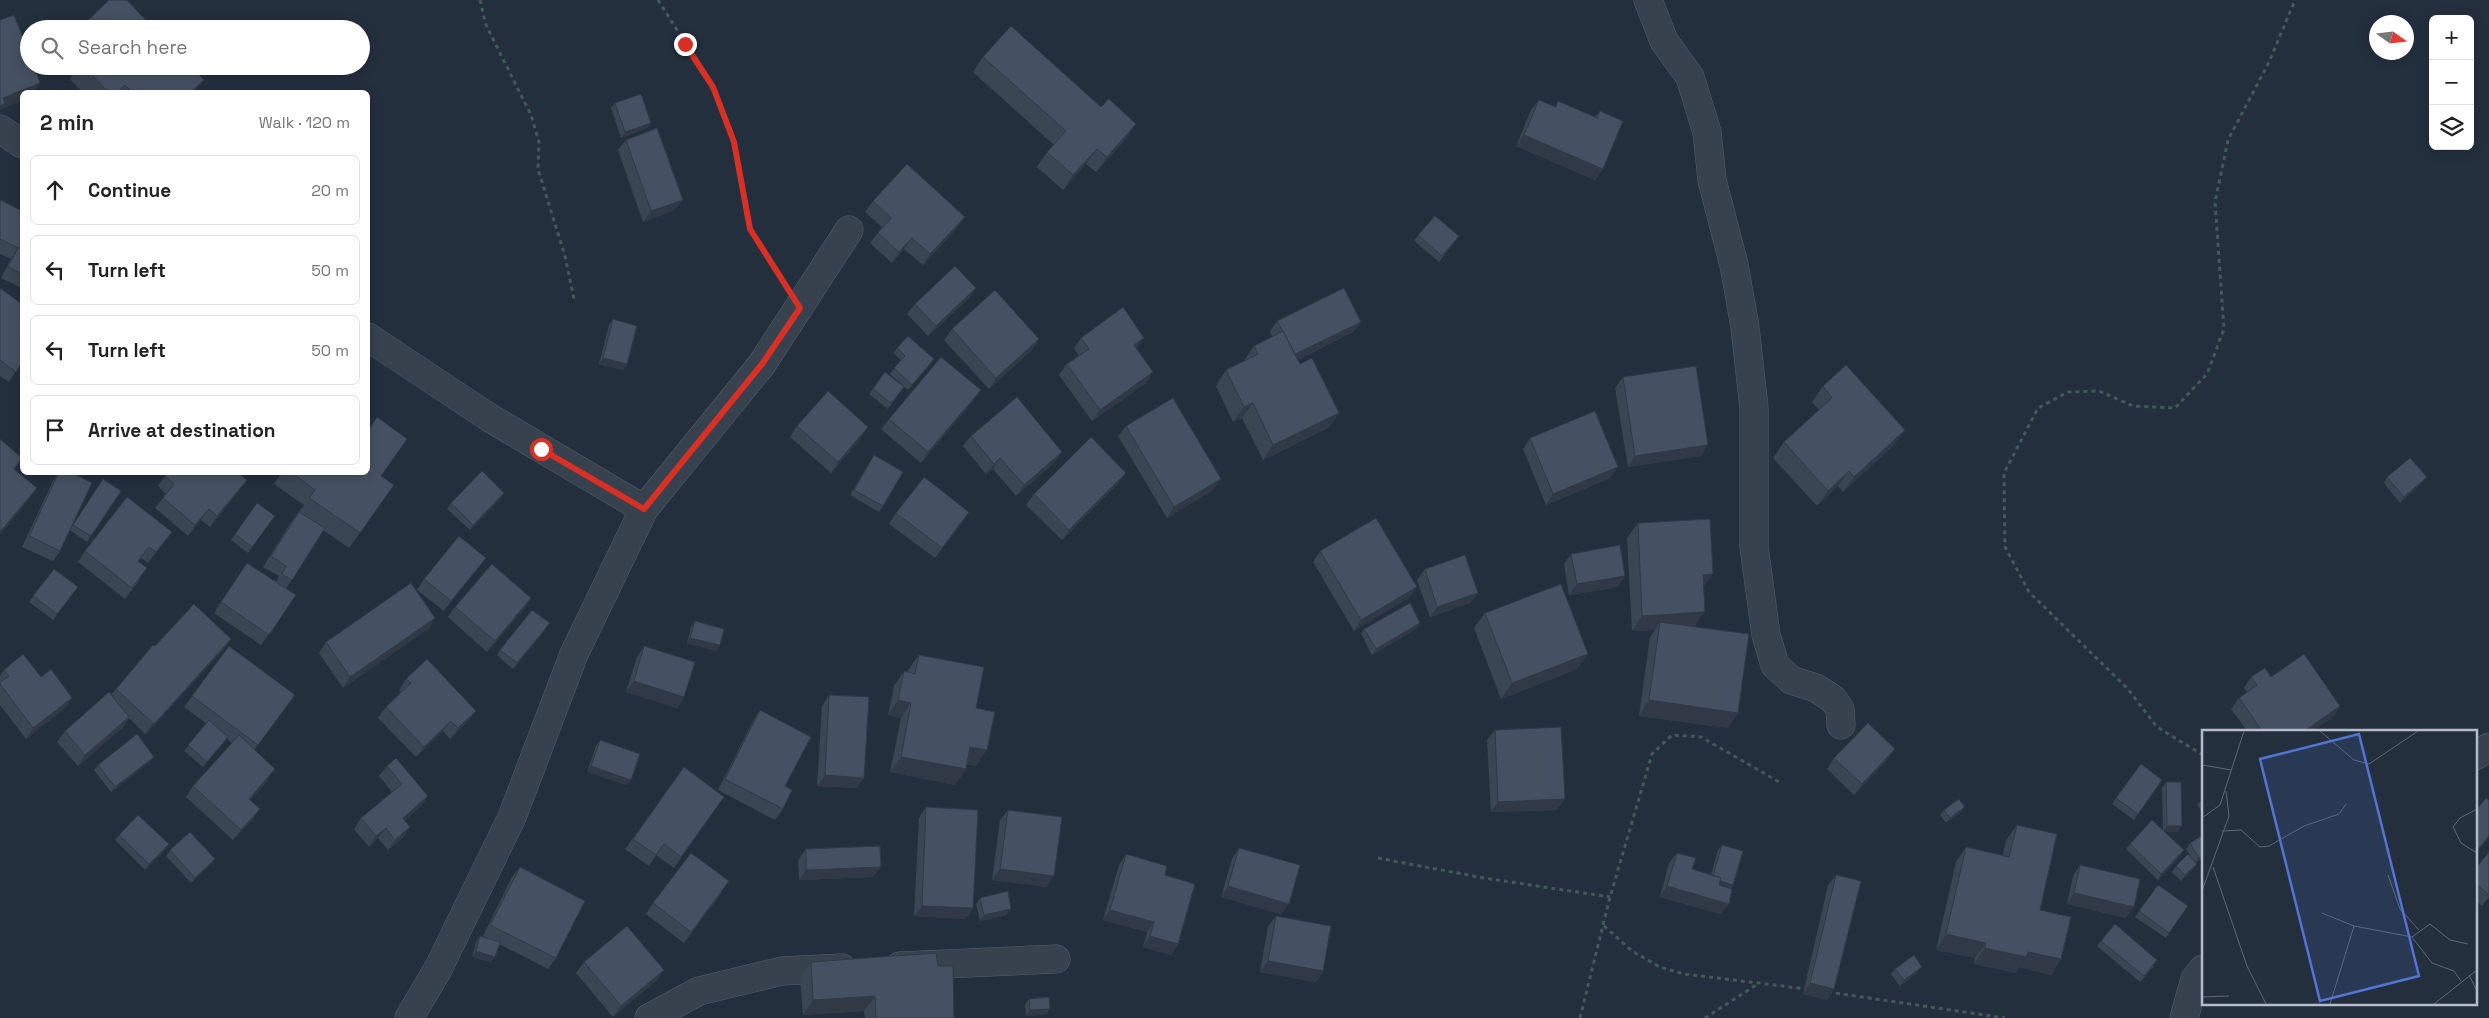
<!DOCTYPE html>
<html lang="en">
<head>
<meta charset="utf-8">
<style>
	body { margin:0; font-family:"Space Grotesk",sans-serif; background:#f6f6f6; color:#222 }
	.controls { position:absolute; right:15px; top:15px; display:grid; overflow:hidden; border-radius:8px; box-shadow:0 2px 12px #0003 }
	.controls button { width:45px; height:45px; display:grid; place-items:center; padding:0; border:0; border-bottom:1px solid #e0e0e0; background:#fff; color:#222; font:25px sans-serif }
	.compass { position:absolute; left:2369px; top:15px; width:45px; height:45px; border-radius:50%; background:#fff; box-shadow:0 2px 12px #0003; rotate:104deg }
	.stop { position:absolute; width:15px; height:15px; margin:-11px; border:4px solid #d93025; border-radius:50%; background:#fff }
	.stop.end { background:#d93025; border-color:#fff; box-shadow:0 1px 5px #0008 }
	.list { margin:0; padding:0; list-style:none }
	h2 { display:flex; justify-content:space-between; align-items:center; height:65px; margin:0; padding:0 20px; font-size:21px }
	h2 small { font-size:16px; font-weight:400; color:#767676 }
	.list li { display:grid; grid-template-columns:32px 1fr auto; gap:15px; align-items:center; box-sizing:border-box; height:70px; margin:0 10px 10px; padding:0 10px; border:1px solid #e0e0e0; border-radius:8px }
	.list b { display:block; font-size:19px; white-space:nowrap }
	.list em { font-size:16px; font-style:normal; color:#767676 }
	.icon { flex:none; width:28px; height:28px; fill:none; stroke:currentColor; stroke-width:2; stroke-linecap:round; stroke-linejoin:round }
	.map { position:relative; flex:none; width:2489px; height:1018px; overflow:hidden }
	.search { position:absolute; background:#fff; box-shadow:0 2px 12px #0003; left:20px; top:20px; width:350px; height:55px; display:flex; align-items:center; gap:12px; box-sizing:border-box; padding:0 18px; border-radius:28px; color:#767676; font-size:19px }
	.panel { position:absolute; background:#fff; box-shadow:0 2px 12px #0003; left:20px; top:90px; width:350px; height:385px; border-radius:8px }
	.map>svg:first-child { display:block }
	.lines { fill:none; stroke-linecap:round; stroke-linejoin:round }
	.minor-casing { stroke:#565f6c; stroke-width:29 }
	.path { stroke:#44595c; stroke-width:3; stroke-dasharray:4 4; stroke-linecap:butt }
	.minor { stroke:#38414e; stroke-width:28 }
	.wall { fill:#3b4654 }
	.shaded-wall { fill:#303945 }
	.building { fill:#455162; stroke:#303945 }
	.route { stroke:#d93025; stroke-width:6 }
	.inset-road { fill:none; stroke:#5e6776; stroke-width:1 }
	.view { fill:#5274d3; fill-opacity:0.15; stroke:#5274d3; stroke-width:2.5 }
	.inset-edge { fill:none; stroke:#b4bcc9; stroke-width:2.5 }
</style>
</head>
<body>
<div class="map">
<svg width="2489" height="1018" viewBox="0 0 2489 1018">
	<rect width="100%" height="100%" fill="#242f3e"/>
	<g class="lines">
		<defs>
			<g id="minor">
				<path d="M 1648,0 L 1664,41 L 1690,77 L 1707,132 L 1712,180 L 1734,265 L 1745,327 L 1754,408 L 1754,547 L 1766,635 L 1775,665 L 1791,680 L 1816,688 L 1833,699 L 1840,709 L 1841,725"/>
				<path d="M 0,129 L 22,144"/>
				<path d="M 368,337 L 490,418 L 644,509"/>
				<path d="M 2475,756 L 2489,747"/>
				<path d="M 900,966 L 1056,959"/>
				<path d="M 409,1018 L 438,969 L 512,817 L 574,654 L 644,509 L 762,364 L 849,230"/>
				<path d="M 649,1018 L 699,991 L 782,971 L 842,968"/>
				<path d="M 2184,1018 L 2195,979 L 2203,969"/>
			</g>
		</defs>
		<!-- minor casing -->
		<use href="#minor" class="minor-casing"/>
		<!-- path -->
		<g class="path">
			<path d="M 480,0 L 486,25 L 531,115 L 539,142 L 538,169 L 565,256 L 574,299"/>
			<path d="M 658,0 L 713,87 L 734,142 L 751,229 L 779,275"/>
			<path d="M 2203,755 L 2157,727 L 2127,688 L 2029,592 L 2005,547 L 2004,473 L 2038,408 L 2068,392 L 2099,391 L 2133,406 L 2175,408 L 2207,374 L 2224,329 L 2215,202 L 2228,140 L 2269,62 L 2295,0"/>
			<path d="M 1378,858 L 1484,878 L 1610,897"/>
			<path d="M 1604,926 L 1632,951 L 1660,967 L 1684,974 L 1807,989"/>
			<path d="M 1828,992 L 2005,1018"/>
			<path d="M 1580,1018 L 1610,897 L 1652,754 L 1672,735 L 1701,737 L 1779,782"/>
			<path d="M 1705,1018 L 1759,983"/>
		</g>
		<!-- minor -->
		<use href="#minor" class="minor"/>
	</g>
	<!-- wall -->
	<g class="wall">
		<path d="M 983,57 L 1126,139 L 1096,172 L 1086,164 L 1063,190 L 1037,167 L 1047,152 L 1054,145 L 973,72 Z"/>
		<path d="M 79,66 L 180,66 L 195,92 L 82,92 L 70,79 Z"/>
		<path d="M 1539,100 L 1555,107 L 1558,101 L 1595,117 L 1600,111 L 1603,169 L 1595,180 L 1516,146 L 1531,110 Z"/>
		<path d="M 615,103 L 651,123 L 647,128 L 621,138 L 611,108 Z"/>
		<path d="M 626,140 L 675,210 L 643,222 L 618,150 Z"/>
		<path d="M 873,201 L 957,228 L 923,265 L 904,249 L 892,263 L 870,243 L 882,227 L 865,212 Z"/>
		<path d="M 0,202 L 22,211 L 22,283 L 20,287 L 1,278 L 11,259 L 0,254 Z"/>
		<path d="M 1418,235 L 1459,236 L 1439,262 L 1414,241 Z"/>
		<path d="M 0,288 L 22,362 L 9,382 L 0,376 Z"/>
		<path d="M 976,288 L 968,299 L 928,336 L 907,314 L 915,304 Z"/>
		<path d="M 613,319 L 627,364 L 623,370 L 599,364 L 609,325 Z"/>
		<path d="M 1277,321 L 1361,322 L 1353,332 L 1298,360 L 1300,364 L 1339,413 L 1328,428 L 1263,460 L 1242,418 L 1233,422 L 1216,386 L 1226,370 L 1244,361 L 1254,346 L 1272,337 L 1270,331 Z"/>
		<path d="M 952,329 L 1039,339 L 1032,350 L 989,389 L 944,340 Z"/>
		<path d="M 1081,338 L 1136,349 L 1146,383 L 1092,421 L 1059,375 L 1067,364 L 1079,356 L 1074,348 Z"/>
		<path d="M 897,348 L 930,365 L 908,390 L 890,374 L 901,360 L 893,353 Z"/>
		<path d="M 885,372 L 904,387 L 888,409 L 869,394 Z"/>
		<path d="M 1623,377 L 1701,456 L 1628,467 L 1615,388 Z"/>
		<path d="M 1823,386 L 1894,445 L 1843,492 L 1838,486 L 1817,506 L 1773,458 L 1784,442 L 1819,410 L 1812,402 Z"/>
		<path d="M 981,390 L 973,401 L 921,463 L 881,429 L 889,419 Z"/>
		<path d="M 797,426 L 861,438 L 831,473 L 790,437 Z"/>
		<path d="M 1126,426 L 1213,490 L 1167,518 L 1118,436 Z"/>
		<path d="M 971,436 L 1062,452 L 1055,462 L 1016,496 L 993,469 L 986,474 L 963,446 Z"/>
		<path d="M 1530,438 L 1618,467 L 1610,478 L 1546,505 L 1523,449 Z"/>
		<path d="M 874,455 L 883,506 L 879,512 L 850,495 Z"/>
		<path d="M 59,472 L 70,472 L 72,527 L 103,479 L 121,491 L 87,542 L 70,530 L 60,551 L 53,561 L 22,547 L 54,479 Z"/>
		<path d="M 282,472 L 368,472 L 381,476 L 394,485 L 349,548 L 323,530 L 286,589 L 296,595 L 261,645 L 214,613 L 240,573 L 276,582 L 279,576 L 263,567 L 291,522 L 304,505 L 274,484 Z"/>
		<path d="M 165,476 L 239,491 L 210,527 L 201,520 L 188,536 L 155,508 L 166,494 L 158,486 Z"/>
		<path d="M 2387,477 L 2423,482 L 2400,503 L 2384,483 Z"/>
		<path d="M 1119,483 L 1062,540 L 1026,505 L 1034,494 Z"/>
		<path d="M 504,493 L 500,499 L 470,530 L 447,509 L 451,503 Z"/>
		<path d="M 257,503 L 275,516 L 248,553 L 231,540 Z"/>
		<path d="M 896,513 L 962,523 L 935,558 L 889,524 Z"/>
		<path d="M 1638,523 L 1704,587 L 1695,627 L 1738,713 L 1728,728 L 1639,716 L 1650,637 L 1655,630 L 1632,631 L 1627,538 Z"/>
		<path d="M 164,542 L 148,563 L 141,558 L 138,561 L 140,579 L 125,599 L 78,562 L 85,551 Z"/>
		<path d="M 1320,551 L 1410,597 L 1354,631 L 1313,562 Z"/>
		<path d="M 1571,554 L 1618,587 L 1569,595 L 1564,564 Z"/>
		<path d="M 486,558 L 478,568 L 444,611 L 417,590 L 424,579 Z"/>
		<path d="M 54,569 L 78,587 L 53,620 L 29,602 Z"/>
		<path d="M 1425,569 L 1470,603 L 1430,617 L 1417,580 Z"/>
		<path d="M 531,598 L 524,609 L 487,652 L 448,617 L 455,607 Z"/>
		<path d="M 1485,613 L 1577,669 L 1501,699 L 1474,628 Z"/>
		<path d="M 435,618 L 428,629 L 343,688 L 319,653 L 326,642 Z"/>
		<path d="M 695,621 L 720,645 L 716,651 L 687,643 L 691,627 Z"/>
		<path d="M 1420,623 L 1416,629 L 1372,655 L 1361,634 L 1364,629 Z"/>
		<path d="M 546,629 L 513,669 L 497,655 L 500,650 Z"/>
		<path d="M 231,639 L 223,650 L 147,733 L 145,734 L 129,718 L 122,728 L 78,766 L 57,742 L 65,731 L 111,695 L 116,689 L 155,646 Z"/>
		<path d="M 644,646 L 684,697 L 677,708 L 626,692 L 637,657 Z"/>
		<path d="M 919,655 L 976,708 L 976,766 L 967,764 L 966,769 L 955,785 L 890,772 L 901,718 L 888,715 L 894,686 L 904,671 L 908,672 L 908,670 Z"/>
		<path d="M 4,670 L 41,677 L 65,708 L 26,739 L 0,705 L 0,676 Z"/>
		<path d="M 2251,677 L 2271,677 L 2340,706 L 2333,717 L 2311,732 L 2248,732 L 2231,709 L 2239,698 L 2247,692 L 2244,688 Z"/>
		<path d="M 406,679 L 476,711 L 468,721 L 450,739 L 443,731 L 416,757 L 378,718 L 386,707 L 401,692 L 399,690 Z"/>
		<path d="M 295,695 L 254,750 L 268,780 L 250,800 L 260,809 L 252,820 L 233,840 L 186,797 L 193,786 L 232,743 L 227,738 L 203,767 L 184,751 L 207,724 L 184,707 L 192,696 Z"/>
		<path d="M 829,695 L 857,788 L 817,786 L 822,706 Z"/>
		<path d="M 760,710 L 783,809 L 775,820 L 718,790 L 753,721 Z"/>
		<path d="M 1495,730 L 1557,810 L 1491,812 L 1487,740 Z"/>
		<path d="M 600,740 L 627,785 L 587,772 L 596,746 Z"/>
		<path d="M 1834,758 L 1887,760 L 1854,795 L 1827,769 Z"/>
		<path d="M 150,762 L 111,792 L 94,770 L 98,765 Z"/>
		<path d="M 2141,764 L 2162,780 L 2134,820 L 2112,804 Z"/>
		<path d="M 387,766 L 428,796 L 421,806 L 405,820 L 403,838 L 388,850 L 378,838 L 369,847 L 354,829 L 361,818 L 392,792 L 379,776 Z"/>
		<path d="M 684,767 L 724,797 L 674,868 L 656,855 L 649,866 L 625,849 Z"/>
		<path d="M 2166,782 L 2178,832 L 2165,832 L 2180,856 L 2158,880 L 2126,849 L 2130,844 L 2163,830 L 2162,788 Z"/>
		<path d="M 2203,799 L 2203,813 L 2197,805 Z"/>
		<path d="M 926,807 L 973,908 L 966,919 L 914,916 L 919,818 Z"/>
		<path d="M 1008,810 L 1047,887 L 992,880 L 1000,820 Z"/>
		<path d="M 1944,810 L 1961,812 L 1946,823 L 1940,815 Z"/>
		<path d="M 2017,825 L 2040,910 L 2061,959 L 2051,975 L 2019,967 L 2016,973 L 1974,964 L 1975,958 L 1936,950 L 1956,862 L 1966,847 L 2003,855 L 2006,840 Z"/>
		<path d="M 119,835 L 165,850 L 145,870 L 115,840 Z"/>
		<path d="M 2203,835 L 2203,859 L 2196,863 L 2193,869 L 2181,881 L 2172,872 L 2176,866 L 2193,860 L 2186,849 L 2190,843 Z"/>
		<path d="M 1722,845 L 1733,885 L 1731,889 L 1721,914 L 1660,897 L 1669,863 L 1677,853 L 1692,869 L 1711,875 L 1718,850 Z"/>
		<path d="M 1239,848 L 1289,904 L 1281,914 L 1221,897 L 1232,859 Z"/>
		<path d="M 806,849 L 873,877 L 799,880 L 798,860 Z"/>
		<path d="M 170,850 L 211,864 L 191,883 L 166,856 Z"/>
		<path d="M 2489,852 L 2489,897 L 2482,906 L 2475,900 L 2475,869 Z"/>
		<path d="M 1126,854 L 1165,875 L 1178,944 L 1171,955 L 1143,947 L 1147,932 L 1103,920 L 1119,865 Z"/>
		<path d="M 2080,865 L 2126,918 L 2067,904 L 2073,876 Z"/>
		<path d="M 520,867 L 556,958 L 548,969 L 499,944 L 495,957 L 491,962 L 472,957 L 476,942 L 480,936 L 488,938 L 483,936 L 512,877 Z"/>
		<path d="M 1836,875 L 1827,1000 L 1803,994 L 1828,885 Z"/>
		<path d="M 2158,885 L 2188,906 L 2166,938 L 2135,917 Z"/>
		<path d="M 722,892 L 684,943 L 646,914 L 653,903 Z"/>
		<path d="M 980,898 L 1007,915 L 980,921 L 976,904 Z"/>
		<path d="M 1276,916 L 1323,971 L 1316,982 L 1260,972 L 1268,926 Z"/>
		<path d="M 2101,941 L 2154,966 L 2140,982 L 2097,946 Z"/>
		<path d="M 584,962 L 664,970 L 657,980 L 613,1017 L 576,973 Z"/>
		<path d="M 811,962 L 938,966 L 954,1018 L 865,1018 L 864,1011 L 803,1015 L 800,977 Z"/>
		<path d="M 1895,969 L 1918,972 L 1900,986 L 1891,974 Z"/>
		<path d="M 1029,999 L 1050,1009 L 1046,1014 L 1026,1016 L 1025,1004 Z"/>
	</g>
	<!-- shaded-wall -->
	<g class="shaded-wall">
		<path d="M 204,80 L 195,92 L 191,92 Z"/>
		<path d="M 40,83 L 33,92 L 22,92 L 22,101 L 1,109 L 0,111 L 0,101 L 3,98 Z"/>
		<path d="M 651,123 L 647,128 L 621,138 L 625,132 Z"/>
		<path d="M 1136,124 L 1126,139 L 1096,172 L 1107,157 Z"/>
		<path d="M 1524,135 L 1603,169 L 1595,180 L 1516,146 Z"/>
		<path d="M 1097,149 L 1086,164 L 1063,190 L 1073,175 Z"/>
		<path d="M 683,200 L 675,210 L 643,222 L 651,211 Z"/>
		<path d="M 965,217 L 957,228 L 923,265 L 930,254 Z"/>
		<path d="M 912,238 L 904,249 L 892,263 L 899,252 Z"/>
		<path d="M 976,288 L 968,299 L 928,336 L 936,326 Z"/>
		<path d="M 1361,322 L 1353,332 L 1286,366 L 1294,355 Z"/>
		<path d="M 1144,338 L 1137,348 L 1126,356 L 1134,345 Z"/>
		<path d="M 1039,339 L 1032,350 L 989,389 L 996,378 Z"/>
		<path d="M 603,358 L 627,364 L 623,370 L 599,364 Z"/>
		<path d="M 934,359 L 930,365 L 908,390 L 912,385 Z"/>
		<path d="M 1153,372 L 1146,383 L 1092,421 L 1100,410 Z"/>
		<path d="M 981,390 L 973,401 L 921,463 L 928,452 Z"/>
		<path d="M 1253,403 L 1242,418 L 1233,422 L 1244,407 Z"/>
		<path d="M 1339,413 L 1328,428 L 1263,460 L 1273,445 Z"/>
		<path d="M 868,427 L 861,438 L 831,473 L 838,462 Z"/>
		<path d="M 1905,430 L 1894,445 L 1843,492 L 1854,477 Z"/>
		<path d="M 1708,445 L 1701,456 L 1628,467 L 1635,456 Z"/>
		<path d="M 1062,452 L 1055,462 L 1016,496 L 1024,485 Z"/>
		<path d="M 1000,458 L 993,469 L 986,474 L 994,464 Z"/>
		<path d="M 1618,467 L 1610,478 L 1546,505 L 1553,494 Z"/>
		<path d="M 1849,471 L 1838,486 L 1817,506 L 1828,491 Z"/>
		<path d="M 1126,473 L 1119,483 L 1062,540 L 1069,530 Z"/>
		<path d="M 2427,477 L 2423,482 L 2400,503 L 2404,497 Z"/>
		<path d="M 1221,479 L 1213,490 L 1167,518 L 1174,507 Z"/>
		<path d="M 247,480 L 239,491 L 210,527 L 217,516 Z"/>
		<path d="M 37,488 L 26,503 L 0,535 L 0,532 Z"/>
		<path d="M 504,493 L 500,499 L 470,530 L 473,525 Z"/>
		<path d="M 209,509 L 201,520 L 188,536 L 195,525 Z"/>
		<path d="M 969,512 L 962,523 L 935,558 L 942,548 Z"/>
		<path d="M 486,558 L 478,568 L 444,611 L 451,601 Z"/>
		<path d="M 1713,574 L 1702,589 L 1703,575 Z"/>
		<path d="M 1625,576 L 1618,587 L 1569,595 L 1577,584 Z"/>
		<path d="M 1417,587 L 1410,597 L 1354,631 L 1361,620 Z"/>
		<path d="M 1478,593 L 1470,603 L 1430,617 L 1437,607 Z"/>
		<path d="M 531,598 L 524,609 L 487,652 L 495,641 Z"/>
		<path d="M 1705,612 L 1694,627 L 1660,622 L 1655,630 L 1632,631 L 1642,616 Z"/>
		<path d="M 435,618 L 428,629 L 343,688 L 350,677 Z"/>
		<path d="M 1420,623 L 1416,629 L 1372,655 L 1376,649 Z"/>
		<path d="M 690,638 L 720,645 L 716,651 L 687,643 Z"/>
		<path d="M 231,639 L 223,650 L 147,733 L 145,734 L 153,723 Z"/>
		<path d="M 1588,654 L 1577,669 L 1501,699 L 1512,683 Z"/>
		<path d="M 634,681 L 684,697 L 677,708 L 626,692 Z"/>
		<path d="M 72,698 L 65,708 L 26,739 L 33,728 Z"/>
		<path d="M 898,700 L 911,703 L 901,718 L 888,715 Z"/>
		<path d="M 1649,700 L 1738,713 L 1728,728 L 1639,716 Z"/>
		<path d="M 2340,706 L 2333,717 L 2311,732 L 2303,732 Z"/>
		<path d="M 476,711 L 468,721 L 450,739 L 458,728 Z"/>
		<path d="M 129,717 L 122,728 L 78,766 L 85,755 Z"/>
		<path d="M 451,721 L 443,731 L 416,757 L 424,747 Z"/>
		<path d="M 970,747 L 987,750 L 976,766 L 960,762 Z"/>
		<path d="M 1895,749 L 1887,760 L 1854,795 L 1862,784 Z"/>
		<path d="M 154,757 L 150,762 L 111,792 L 115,787 Z"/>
		<path d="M 901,757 L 966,769 L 955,785 L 890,772 Z"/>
		<path d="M 591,766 L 631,780 L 627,785 L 587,772 Z"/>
		<path d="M 275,769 L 268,780 L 241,809 L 249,799 Z"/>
		<path d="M 825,775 L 864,778 L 857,788 L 817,786 Z"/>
		<path d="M 428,796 L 421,806 L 395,828 L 403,818 Z"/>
		<path d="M 1565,799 L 1557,810 L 1491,812 L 1498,802 Z"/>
		<path d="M 1965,807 L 1961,812 L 1946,823 L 1950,818 Z"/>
		<path d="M 260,809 L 252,820 L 233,840 L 241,830 Z"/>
		<path d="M 2167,826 L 2182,826 L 2178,832 L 2163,832 Z"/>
		<path d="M 410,827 L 403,838 L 388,850 L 395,840 Z"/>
		<path d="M 386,828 L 378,838 L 369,847 L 376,836 Z"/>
		<path d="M 2489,836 L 2489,837 L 2475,855 L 2475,853 Z"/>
		<path d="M 169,844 L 165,850 L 145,870 L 149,864 Z"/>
		<path d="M 2184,850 L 2180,856 L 2158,880 L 2161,874 Z"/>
		<path d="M 2203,856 L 2203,859 L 2195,864 L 2199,858 Z"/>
		<path d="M 215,859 L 211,864 L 191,883 L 195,878 Z"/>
		<path d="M 2197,864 L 2193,869 L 2181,881 L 2185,875 Z"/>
		<path d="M 881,867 L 873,877 L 799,880 L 806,870 Z"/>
		<path d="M 1000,869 L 1054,876 L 1047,887 L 992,880 Z"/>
		<path d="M 1712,879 L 1733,885 L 1730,891 L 1709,884 Z"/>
		<path d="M 1228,886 L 1289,904 L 1281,914 L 1221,897 Z"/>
		<path d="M 1667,886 L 1729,904 L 1721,914 L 1660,897 Z"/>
		<path d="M 2074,893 L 2134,907 L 2126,918 L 2067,904 Z"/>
		<path d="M 922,906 L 973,908 L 966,919 L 914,916 Z"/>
		<path d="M 1011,909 L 1007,915 L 980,921 L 984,915 Z"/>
		<path d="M 1110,910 L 1154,922 L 1147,932 L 1103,920 Z"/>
		<path d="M 1946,934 L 1986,943 L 1975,958 L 1936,950 Z"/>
		<path d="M 1150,936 L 1178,944 L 1171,955 L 1143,947 Z"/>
		<path d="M 1985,948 L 2028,952 L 2061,959 L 2051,975 L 2019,967 L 2016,973 L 1974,964 Z"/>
		<path d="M 476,951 L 495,957 L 491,962 L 472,957 Z"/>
		<path d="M 1268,961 L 1323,971 L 1316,982 L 1260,972 Z"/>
		<path d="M 1922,967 L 1918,972 L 1900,986 L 1904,980 Z"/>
		<path d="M 664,970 L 657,980 L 613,1017 L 621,1006 Z"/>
		<path d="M 1810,983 L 1834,989 L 1827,1000 L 1803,994 Z"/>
		<path d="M 875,996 L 864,1011 L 803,1015 L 813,1000 Z"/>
		<path d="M 1050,1009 L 1046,1014 L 1026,1016 L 1030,1010 Z"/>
	</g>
	<!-- building -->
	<g class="building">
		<path d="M 109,0 L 127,0 L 154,29 L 79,29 Z"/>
		<path d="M 14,15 L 29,53 L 29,66 L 34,66 L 40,83 L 3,98 L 5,104 L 0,106 L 0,20 Z"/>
		<path d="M 1011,26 L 1101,107 L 1109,99 L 1136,124 L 1107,157 L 1097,149 L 1073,175 L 1047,152 L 1066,131 L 983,57 Z"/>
		<path d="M 83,66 L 180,66 L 182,68 L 184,66 L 190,66 L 204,80 L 191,92 L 128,92 L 130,90 L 125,85 L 118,92 L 108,92 Z"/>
		<path d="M 641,94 L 651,123 L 625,132 L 615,103 Z"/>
		<path d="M 1539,100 L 1556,107 L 1558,101 L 1597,118 L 1600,111 L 1623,121 L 1603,169 L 1524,135 Z"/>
		<path d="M 657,128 L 683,200 L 651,211 L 626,140 Z"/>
		<path d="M 907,164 L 965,217 L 930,254 L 912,238 L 899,252 L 878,233 L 891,218 L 873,201 Z"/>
		<path d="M 1,200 L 22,211 L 22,274 L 8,267 L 18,248 L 0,239 L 0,202 Z"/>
		<path d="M 1435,216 L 1459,236 L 1442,256 L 1418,235 Z"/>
		<path d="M 955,266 L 976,288 L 936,326 L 915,304 Z"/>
		<path d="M 0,288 L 22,304 L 22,362 L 16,372 L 0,360 Z"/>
		<path d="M 1344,288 L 1361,322 L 1295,354 L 1277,321 Z"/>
		<path d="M 995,290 L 1039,339 L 996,378 L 952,329 Z"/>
		<path d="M 1123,307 L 1144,338 L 1134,345 L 1153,372 L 1100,410 L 1067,364 L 1089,349 L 1081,338 Z"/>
		<path d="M 613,319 L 637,326 L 627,364 L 603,358 Z"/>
		<path d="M 1283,331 L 1300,364 L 1312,358 L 1339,413 L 1273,445 L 1253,403 L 1244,407 L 1226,370 L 1258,354 L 1254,346 Z"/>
		<path d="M 908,336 L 934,359 L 912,385 L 894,368 L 905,356 L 897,348 Z"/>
		<path d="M 941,357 L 981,390 L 928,452 L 889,419 Z"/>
		<path d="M 1846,365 L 1905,430 L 1854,477 L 1849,471 L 1828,491 L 1784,442 L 1832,398 L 1823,386 Z"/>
		<path d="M 1696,366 L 1708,445 L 1635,456 L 1623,377 Z"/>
		<path d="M 885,372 L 904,387 L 891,403 L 873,389 Z"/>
		<path d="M 828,391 L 868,427 L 838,462 L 797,426 Z"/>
		<path d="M 1017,397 L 1062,452 L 1024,485 L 1000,458 L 994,464 L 971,436 Z"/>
		<path d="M 1173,398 L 1221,479 L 1174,507 L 1126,426 Z"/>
		<path d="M 1595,411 L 1618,467 L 1553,494 L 1530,438 Z"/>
		<path d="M 377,417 L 407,439 L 381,476 L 394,485 L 360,533 L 309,498 L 315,490 L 291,472 L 368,472 L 368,431 Z"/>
		<path d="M 1091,437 L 1126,473 L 1069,530 L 1034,494 Z"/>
		<path d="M 0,439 L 22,458 L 14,469 L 37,488 L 0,532 Z"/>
		<path d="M 874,455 L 903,472 L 883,506 L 854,490 Z"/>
		<path d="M 2410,458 L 2427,477 L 2404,497 L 2387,477 Z"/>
		<path d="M 482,471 L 504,493 L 473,525 L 451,503 Z"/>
		<path d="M 59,472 L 70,472 L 92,483 L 60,551 L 29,536 Z"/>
		<path d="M 168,472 L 237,472 L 247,480 L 217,516 L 209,509 L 195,525 L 163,498 L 174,484 L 165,476 Z"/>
		<path d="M 924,477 L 969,512 L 942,548 L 896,513 Z"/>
		<path d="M 103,479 L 121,491 L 91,536 L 73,525 Z"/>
		<path d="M 127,497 L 172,532 L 156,552 L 149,547 L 138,561 L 147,568 L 132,588 L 85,551 Z"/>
		<path d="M 257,503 L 275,516 L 252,547 L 235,534 Z"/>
		<path d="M 299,512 L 325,528 L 292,580 L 282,574 L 286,566 L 271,556 Z"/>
		<path d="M 1376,518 L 1417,587 L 1361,620 L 1320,551 Z"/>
		<path d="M 1710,519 L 1713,574 L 1703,575 L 1705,612 L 1642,616 L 1638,523 Z"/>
		<path d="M 459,536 L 486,558 L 451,601 L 424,579 Z"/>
		<path d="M 1620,545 L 1625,576 L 1577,584 L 1571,554 Z"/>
		<path d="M 1465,555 L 1478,593 L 1437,607 L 1425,569 Z"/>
		<path d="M 247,563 L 296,595 L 269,635 L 221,602 Z"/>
		<path d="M 492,564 L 531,598 L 495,641 L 455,607 Z"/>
		<path d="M 54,569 L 78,587 L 57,614 L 33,596 Z"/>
		<path d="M 411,583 L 435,618 L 350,677 L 326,642 Z"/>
		<path d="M 1561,584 L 1588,654 L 1512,683 L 1485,613 Z"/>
		<path d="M 1410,603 L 1420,623 L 1376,649 L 1364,629 Z"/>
		<path d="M 194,604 L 231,639 L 155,723 L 153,723 L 116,689 L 153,645 L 155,646 Z"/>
		<path d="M 532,610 L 550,623 L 517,663 L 500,650 Z"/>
		<path d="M 695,621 L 724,629 L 720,645 L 690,638 Z"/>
		<path d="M 1660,622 L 1749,634 L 1738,713 L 1649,700 Z"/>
		<path d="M 229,646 L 295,695 L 258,745 L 192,696 Z"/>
		<path d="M 644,646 L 695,662 L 684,697 L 634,681 Z"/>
		<path d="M 23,654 L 41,677 L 51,669 L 72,698 L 33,728 L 0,684 L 0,682 L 9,676 L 4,670 Z"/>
		<path d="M 2304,654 L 2340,706 L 2303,732 L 2263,732 L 2239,698 L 2257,685 L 2251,677 L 2265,668 L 2271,677 Z"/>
		<path d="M 919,655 L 984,667 L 976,708 L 995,712 L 987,750 L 970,747 L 966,769 L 901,757 L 911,703 L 898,700 L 904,671 L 915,674 Z"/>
		<path d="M 427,659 L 476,711 L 458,728 L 451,721 L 424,747 L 386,707 L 411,683 L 406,679 Z"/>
		<path d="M 109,692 L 129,717 L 85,755 L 65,731 Z"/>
		<path d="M 829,695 L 869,697 L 864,778 L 825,775 Z"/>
		<path d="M 760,710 L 811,737 L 785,786 L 792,790 L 783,809 L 725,779 Z"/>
		<path d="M 209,720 L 228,737 L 207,762 L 188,745 Z"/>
		<path d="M 1868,723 L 1895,749 L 1862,784 L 1834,758 Z"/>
		<path d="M 1561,727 L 1565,799 L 1498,802 L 1495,730 Z"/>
		<path d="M 137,734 L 154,757 L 115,787 L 98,765 Z"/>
		<path d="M 239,735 L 275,769 L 249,799 L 260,809 L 241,830 L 193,786 Z"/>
		<path d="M 600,740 L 640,754 L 631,780 L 591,766 Z"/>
		<path d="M 396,758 L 428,796 L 403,818 L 410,827 L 395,840 L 386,828 L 376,836 L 361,818 L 402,784 L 387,766 Z"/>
		<path d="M 2141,764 L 2162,780 L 2138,814 L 2116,798 Z"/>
		<path d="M 684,767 L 724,797 L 681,857 L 664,844 L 656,855 L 633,839 Z"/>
		<path d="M 2166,782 L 2181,782 L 2182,826 L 2167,826 Z"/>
		<path d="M 2486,798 L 2489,800 L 2489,836 L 2475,853 L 2475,812 Z"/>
		<path d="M 1959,799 L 1965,807 L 1950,818 L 1944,810 Z"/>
		<path d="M 926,807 L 978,810 L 973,908 L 922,906 Z"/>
		<path d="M 1008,810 L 1062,817 L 1054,876 L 1000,869 Z"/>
		<path d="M 138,815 L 169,844 L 149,864 L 119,835 Z"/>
		<path d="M 2152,820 L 2184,850 L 2161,874 L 2130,844 Z"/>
		<path d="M 2017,825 L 2057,834 L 2040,910 L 2071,917 L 2061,959 L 2028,952 L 2026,957 L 1985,948 L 1986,943 L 1946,934 L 1966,847 L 2009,857 Z"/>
		<path d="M 190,832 L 215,859 L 195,878 L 170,850 Z"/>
		<path d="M 2203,835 L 2203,856 L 2199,858 L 2190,843 Z"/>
		<path d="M 1722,845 L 1743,851 L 1733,885 L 1720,881 L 1721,878 L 1713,875 Z"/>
		<path d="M 880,846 L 881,867 L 806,870 L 806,849 Z"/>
		<path d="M 1239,848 L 1300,865 L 1289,904 L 1228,886 Z"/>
		<path d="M 2489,852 L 2489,895 L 2475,883 L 2475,869 Z"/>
		<path d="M 691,853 L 729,881 L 691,932 L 653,903 Z"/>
		<path d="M 1677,853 L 1696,858 L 1692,869 L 1721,878 L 1719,885 L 1732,889 L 1729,904 L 1667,886 Z"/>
		<path d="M 1126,854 L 1167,866 L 1165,875 L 1195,884 L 1178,944 L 1150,936 L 1154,922 L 1110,910 Z"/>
		<path d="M 2188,854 L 2197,864 L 2185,875 L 2176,866 Z"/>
		<path d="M 2080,865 L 2140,879 L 2134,907 L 2074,893 Z"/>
		<path d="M 520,867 L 585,901 L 556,958 L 490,925 Z"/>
		<path d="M 1836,875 L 1861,881 L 1834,989 L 1810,983 Z"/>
		<path d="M 2158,885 L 2188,906 L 2169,933 L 2139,911 Z"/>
		<path d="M 1008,891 L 1011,909 L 984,915 L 980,898 Z"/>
		<path d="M 1276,916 L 1331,926 L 1323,971 L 1268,961 Z"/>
		<path d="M 2115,924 L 2157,960 L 2144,976 L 2101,941 Z"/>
		<path d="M 627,926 L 664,970 L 621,1006 L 584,962 Z"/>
		<path d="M 480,936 L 500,942 L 495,957 L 476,951 Z"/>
		<path d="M 936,953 L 938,966 L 953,966 L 954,1018 L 876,1018 L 875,996 L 813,1000 L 811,962 Z"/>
		<path d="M 1914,955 L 1922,967 L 1904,980 L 1895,969 Z"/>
		<path d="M 1049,997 L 1050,1009 L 1030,1010 L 1029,999 Z"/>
	</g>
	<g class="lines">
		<!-- route -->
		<path class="route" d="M 541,449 L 644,509 L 762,364 L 800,308 L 750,229 L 734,142 L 713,87 L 685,44"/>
	</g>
	<!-- overview -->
	<g transform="translate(2202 730)">
		<rect width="275" height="275" fill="#242f3e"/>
		<path class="inset-road" d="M 118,1 L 152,30 L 167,34 L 216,1M 0,35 L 30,40M 275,79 L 258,88 L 251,97 L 259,113 L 275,123M 0,88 L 18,75 L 42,1M 20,101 L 39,100 L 58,117 L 67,116 L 102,96 L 137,84 L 144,74M 11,137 L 45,236 L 64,274M 186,145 L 198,179 L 217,200M 0,161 L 27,86 L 24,61M 120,183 L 152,196 L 210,207 L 230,233 L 252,241 L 259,251M 210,207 L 228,194 L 248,210 L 266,214M 267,245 L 275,261M 0,267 L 27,266M 128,274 L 152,196M 232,274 L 275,240"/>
		<path class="view" d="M 157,4 L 217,246 L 118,271 L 58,29 Z"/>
		<rect width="275" height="275" class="inset-edge"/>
	</g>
</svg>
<div class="controls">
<button>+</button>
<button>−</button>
<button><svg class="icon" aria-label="layers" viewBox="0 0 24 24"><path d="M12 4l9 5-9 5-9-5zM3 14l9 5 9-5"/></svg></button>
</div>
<svg class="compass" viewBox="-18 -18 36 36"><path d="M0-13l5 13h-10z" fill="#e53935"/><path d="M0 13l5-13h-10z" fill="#767676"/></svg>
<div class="stop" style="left:541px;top:449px"></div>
<div class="stop end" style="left:685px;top:44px"></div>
<div class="search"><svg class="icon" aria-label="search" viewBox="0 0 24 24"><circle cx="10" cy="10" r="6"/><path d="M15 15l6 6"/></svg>Search here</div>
<section class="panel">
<h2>2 min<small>Walk · 120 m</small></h2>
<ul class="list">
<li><svg class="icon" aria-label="ahead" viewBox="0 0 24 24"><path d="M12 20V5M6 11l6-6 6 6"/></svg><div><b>Continue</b></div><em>20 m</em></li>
<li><svg class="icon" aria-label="left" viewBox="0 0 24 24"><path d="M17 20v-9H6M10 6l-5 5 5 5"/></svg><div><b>Turn left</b></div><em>50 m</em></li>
<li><svg class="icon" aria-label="left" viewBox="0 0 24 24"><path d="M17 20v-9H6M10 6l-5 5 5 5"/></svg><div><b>Turn left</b></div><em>50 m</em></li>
<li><svg class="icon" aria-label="arrive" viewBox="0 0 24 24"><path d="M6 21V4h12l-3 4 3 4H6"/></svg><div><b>Arrive at destination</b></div></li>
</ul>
</section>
</div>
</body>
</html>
